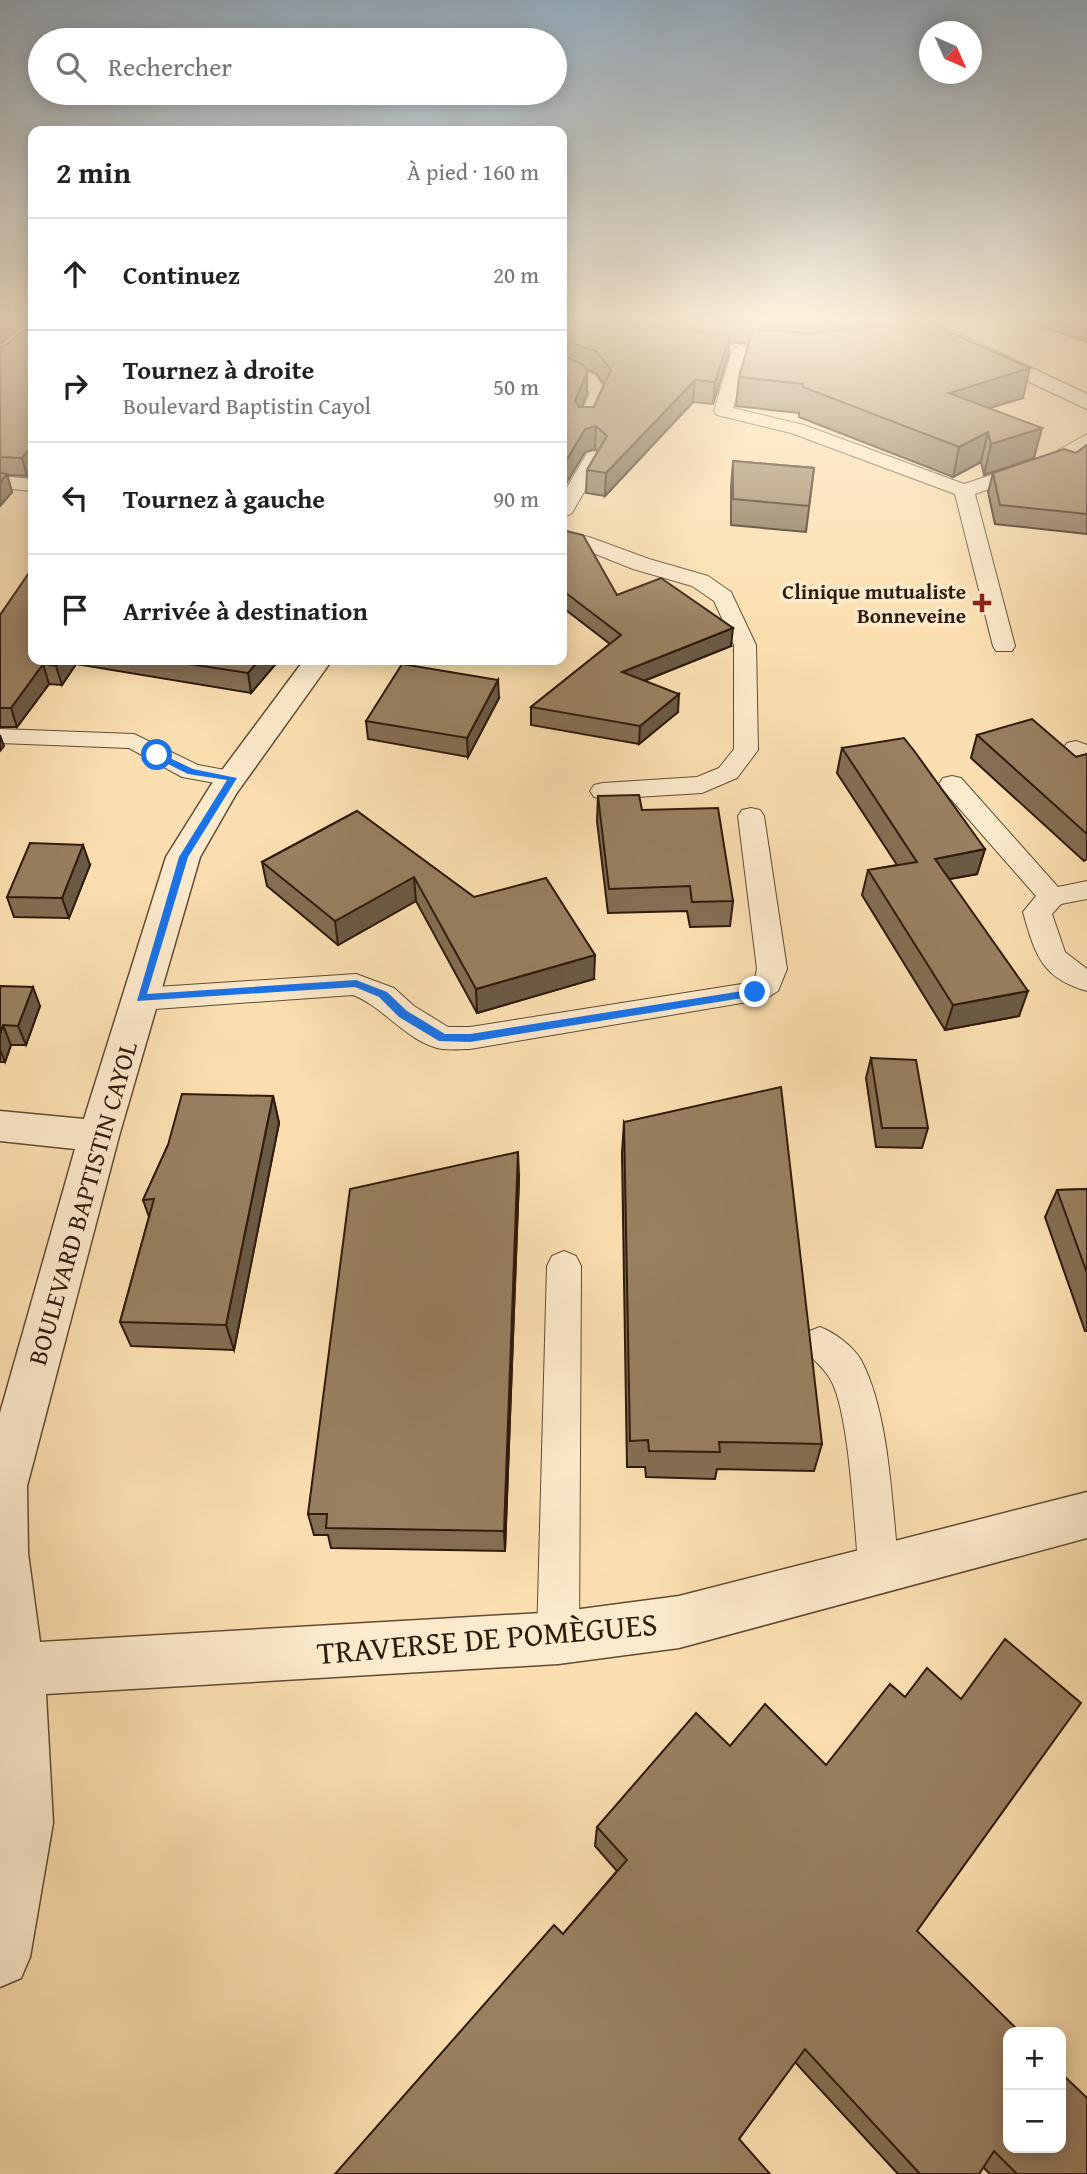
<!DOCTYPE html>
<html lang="fr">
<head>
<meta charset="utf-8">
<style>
	body { margin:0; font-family:"Gentium Book Plus",serif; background:#f2f2f2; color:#202124 }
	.controls { position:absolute; right:21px; bottom:21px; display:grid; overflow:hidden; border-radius:14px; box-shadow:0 4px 18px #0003 }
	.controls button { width:63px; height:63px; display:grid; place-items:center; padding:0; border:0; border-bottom:2px solid #e0e0e0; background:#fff; color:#202124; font:35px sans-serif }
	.compass { position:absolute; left:919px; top:21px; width:63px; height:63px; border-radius:50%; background:#fff; box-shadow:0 4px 18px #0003; rotate:135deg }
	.stop { position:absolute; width:21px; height:21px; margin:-16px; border:5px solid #1a73e8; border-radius:50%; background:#fff }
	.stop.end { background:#1a73e8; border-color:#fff; box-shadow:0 2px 7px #0008 }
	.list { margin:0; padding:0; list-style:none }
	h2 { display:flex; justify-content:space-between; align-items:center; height:91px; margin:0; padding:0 28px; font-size:30px }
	h2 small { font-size:23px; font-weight:400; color:#757577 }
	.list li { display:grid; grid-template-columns:46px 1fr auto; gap:21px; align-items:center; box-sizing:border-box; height:112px; padding:0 28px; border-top:2px solid #e0e0e0 }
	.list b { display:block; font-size:26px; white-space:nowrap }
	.list p { margin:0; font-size:23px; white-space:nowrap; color:#757577 }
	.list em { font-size:23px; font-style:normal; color:#757577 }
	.icon { flex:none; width:38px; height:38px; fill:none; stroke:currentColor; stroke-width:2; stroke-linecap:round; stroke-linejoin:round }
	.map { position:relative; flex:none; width:1087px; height:2174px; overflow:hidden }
	.search { position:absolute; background:#fff; box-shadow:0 4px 18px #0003; left:28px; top:28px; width:539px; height:77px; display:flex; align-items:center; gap:18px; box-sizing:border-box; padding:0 24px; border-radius:38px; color:#757577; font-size:26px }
	.panel { position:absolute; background:#fff; box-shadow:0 4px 18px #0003; left:28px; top:126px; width:539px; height:539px; border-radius:14px }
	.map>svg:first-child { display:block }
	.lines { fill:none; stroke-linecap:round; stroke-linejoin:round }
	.service-casing { stroke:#624b35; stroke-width:2 }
	.minor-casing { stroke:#624b35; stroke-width:3 }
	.service { fill:#fceacc; fill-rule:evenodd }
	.minor { fill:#fceacc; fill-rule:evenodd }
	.wall { fill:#846e53; stroke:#2f1a0c; stroke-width:2; fill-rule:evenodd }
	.shaded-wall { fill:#6b5a44; stroke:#2f1a0c; stroke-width:2 }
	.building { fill:#998061; stroke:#2f1a0c; stroke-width:2 }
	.route { fill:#1a73e8 }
	.poi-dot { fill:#8f2418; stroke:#fceacc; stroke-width:2.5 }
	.labels { text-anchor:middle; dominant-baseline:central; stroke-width:7; stroke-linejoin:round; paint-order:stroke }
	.far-poi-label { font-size:21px; font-weight:bold; fill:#2f1a0c; stroke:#fceacc; text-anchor:end }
	.street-label { font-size:26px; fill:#2f1a0c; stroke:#fceacc }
	.near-street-label { font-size:32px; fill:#2f1a0c; stroke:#fceacc }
</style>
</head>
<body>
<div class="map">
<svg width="1087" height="2174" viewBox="0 0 1087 2174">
	<rect width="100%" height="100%" fill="#fbdfb0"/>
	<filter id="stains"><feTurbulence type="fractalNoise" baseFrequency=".00286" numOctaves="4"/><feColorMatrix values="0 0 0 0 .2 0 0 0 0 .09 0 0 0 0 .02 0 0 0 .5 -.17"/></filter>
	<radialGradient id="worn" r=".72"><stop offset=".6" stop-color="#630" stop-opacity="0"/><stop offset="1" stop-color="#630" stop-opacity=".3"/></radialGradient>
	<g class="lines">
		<defs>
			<g id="service">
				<path d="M 741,345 L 750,350 L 733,408 L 804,425 L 964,484 L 1048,456 L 1087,434 L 1087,448 L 1062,464 L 975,494 L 1015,646 L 1012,651 L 996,651 L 993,646 L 955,494 L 791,433 L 717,415 L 714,411 L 732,350 Z"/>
				<path d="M 562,363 L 595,375 L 608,393 L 593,426 L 579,426 L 577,422 L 590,393 L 583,383 L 562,374 Z"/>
				<path d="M 594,451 L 604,457 L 572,513 L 562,519 L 562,496 L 587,453 Z"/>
				<path d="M 0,476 L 33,479 L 33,491 L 0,488 Z"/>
				<path d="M 562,532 L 589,537 L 649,559 L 708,576 L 731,592 L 756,645 L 758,750 L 737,778 L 702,793 L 603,799 L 594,797 L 590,791 L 594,785 L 603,783 L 697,777 L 719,768 L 734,749 L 734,645 L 714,601 L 692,586 L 633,569 L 578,547 L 562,544 Z"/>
				<path d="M 0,729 L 134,734 L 198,765 L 241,773 L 245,778 L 241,783 L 232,786 L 182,777 L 129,748 L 0,743 Z"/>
				<path d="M 1076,741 L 1087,745 L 1087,766 L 1078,763 L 1064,748 L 1067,743 Z"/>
				<path d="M 952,776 L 961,778 L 1058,887 L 1087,881 L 1087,899 L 1061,904 L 1052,914 L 1065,952 L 1087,969 L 1087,991 C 1041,978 1035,954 1023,912 L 1036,896 L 943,790 L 939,784 L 943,778 Z"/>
				<path d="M 751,808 L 760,810 L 764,816 L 787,969 L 778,991 L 765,999 L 470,1049 C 461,1049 451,1050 442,1049 C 408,1043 384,1007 353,995 L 141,1010 L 130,1007 L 126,999 L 130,991 L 141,988 L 356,974 L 394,988 L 414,1006 L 448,1027 L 470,1027 L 748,983 L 755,978 L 757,969 L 738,816 L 742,810 Z"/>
				<path d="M 564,1251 L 576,1256 L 581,1266 L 579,1638 L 573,1653 L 558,1659 L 543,1653 L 537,1638 L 547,1266 L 552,1256 Z"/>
				<path d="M 820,1327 C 835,1333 853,1346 861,1360 C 890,1414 892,1509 899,1571 L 893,1585 L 879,1591 L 865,1585 L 859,1571 C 854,1529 850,1408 829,1377 C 821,1364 808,1357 802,1343 L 807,1332 Z"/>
			</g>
			<g id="minor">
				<path d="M 904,320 L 929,320 L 1087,394 L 1087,409 L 907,324 Z"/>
				<path d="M 304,660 L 332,660 L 236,794 L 200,857 L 119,1136 L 27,1486 L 28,1553 L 40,1642 L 558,1612 L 679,1596 L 1087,1492 L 1087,1538 L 679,1648 L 558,1664 L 46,1694 L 53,1823 L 30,1957 L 21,1978 L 0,1987 L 0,1413 L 75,1149 L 0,1141 L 0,1111 L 84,1119 L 166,857 L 211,785 Z"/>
			</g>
		</defs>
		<!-- service casing -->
		<use href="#service" class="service-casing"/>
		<!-- minor casing -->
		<use href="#minor" class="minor-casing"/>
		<!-- service -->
		<use href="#service" class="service"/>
		<!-- minor -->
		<use href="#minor" class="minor"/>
	</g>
	<!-- wall -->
	<g class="wall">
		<path d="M 0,320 L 33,320 L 27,476 L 7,475 L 12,492 L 0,506 L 0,347 L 4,346 L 30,326 L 30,324 L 24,325 L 0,344 Z"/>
		<path d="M 562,320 L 889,320 L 888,321 L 1023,398 L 989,408 L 1034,458 L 984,475 L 981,462 L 953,477 L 799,417 L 799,413 L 736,406 L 739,377 L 749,344 L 729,342 L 728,356 L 713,404 L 693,402 L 605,496 L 586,493 L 587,470 L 598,451 L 595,449 L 585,452 L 562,490 ZM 586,369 L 596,373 L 604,384 L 594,407 L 582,407 L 587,393 Z"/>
		<path d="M 1022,320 L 1087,320 L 1087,342 Z"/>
		<path d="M 1087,445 L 1087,534 L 995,524 L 988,492 L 993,473 L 1076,453 Z"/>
		<path d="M 733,461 L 814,468 L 806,532 L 731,525 L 731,487 Z"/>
		<path d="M 562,530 L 617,595 L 731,646 L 644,681 L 678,712 L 639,744 L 531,725 L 531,707 L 610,644 L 562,607 Z"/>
		<path d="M 0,615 L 33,660 L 279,660 L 251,693 L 76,664 L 62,685 L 49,684 L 17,727 L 0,727 Z"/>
		<path d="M 499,698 L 468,757 L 368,739 L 366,721 Z"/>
		<path d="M 977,735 L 1076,757 L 1087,754 L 1087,859 L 1084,861 L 971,758 Z"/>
		<path d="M 842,748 L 985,849 L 977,874 L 949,879 L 1019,1016 L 945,1030 L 862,895 L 868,870 L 897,865 L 837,773 Z"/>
		<path d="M 598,796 L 642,810 L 733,901 L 730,926 L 690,927 L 687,911 L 608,913 L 597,821 Z"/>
		<path d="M 357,811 L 474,897 L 594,979 L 477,1013 L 416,901 L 338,945 L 267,886 L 262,862 Z"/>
		<path d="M 90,865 L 69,918 L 14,917 L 7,897 Z"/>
		<path d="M 0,986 L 40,1006 L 26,1045 L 11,1045 L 5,1062 L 0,1062 Z"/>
		<path d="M 871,1058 L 928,1128 L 922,1148 L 876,1147 L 866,1078 Z"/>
		<path d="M 273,1096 L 279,1123 L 234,1350 L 131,1346 L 120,1322 L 149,1217 L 143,1200 L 168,1145 Z"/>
		<path d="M 624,1122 L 822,1444 L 814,1471 L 717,1469 L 715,1479 L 646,1477 L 645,1467 L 627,1467 L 622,1153 Z"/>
		<path d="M 519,1177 L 505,1551 L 331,1548 L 328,1535 L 314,1535 L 308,1514 Z"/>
		<path d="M 1087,1189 L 1087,1331 L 1085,1331 L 1045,1217 L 1057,1190 Z"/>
		<path d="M 597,1827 L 917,1931 L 1087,2174 L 990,2174 L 983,2167 L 979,2174 L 898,2174 L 795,2062 L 739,2139 L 563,1934 L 617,1871 L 595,1846 Z"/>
	</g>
	<!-- shaded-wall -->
	<g class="shaded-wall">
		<path d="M 5,320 L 33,320 L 33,323 L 24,325 L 0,344 L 0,324 Z"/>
		<path d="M 867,320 L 889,320 L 886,333 L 864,340 Z"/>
		<path d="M 730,335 L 728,356 L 713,404 L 715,382 Z"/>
		<path d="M 1030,368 L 1023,398 L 943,422 L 949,393 Z"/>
		<path d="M 587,372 L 587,393 L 575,423 L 575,401 Z"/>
		<path d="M 695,380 L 693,402 L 605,496 L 606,473 Z"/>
		<path d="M 596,426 L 595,449 L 585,452 L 562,490 L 563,467 L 585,429 Z"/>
		<path d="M 1042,428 L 1034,458 L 984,475 L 991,444 Z"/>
		<path d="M 988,432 L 981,462 L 953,477 L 959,447 Z"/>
		<path d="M 33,445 L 33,468 L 27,476 L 22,458 Z"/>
		<path d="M 7,474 L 12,492 L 0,506 L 0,482 Z"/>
		<path d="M 733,628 L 731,646 L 621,690 L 622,672 Z"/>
		<path d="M 60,660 L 75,660 L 76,664 L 62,685 L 56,666 Z"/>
		<path d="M 259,660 L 279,660 L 251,693 L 248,673 Z"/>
		<path d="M 43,664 L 49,684 L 17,727 L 11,708 Z"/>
		<path d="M 498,680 L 499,698 L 468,757 L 467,738 Z"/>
		<path d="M 679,694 L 678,712 L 639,744 L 640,726 Z"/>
		<path d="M 0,735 L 4,746 L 0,751 Z"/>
		<path d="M 83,845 L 90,865 L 69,918 L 62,898 Z"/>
		<path d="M 985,849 L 977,874 L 928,883 L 935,859 Z"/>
		<path d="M 414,877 L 416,901 L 338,945 L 335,921 Z"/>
		<path d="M 595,955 L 594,979 L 477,1013 L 476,989 Z"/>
		<path d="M 33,987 L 40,1006 L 26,1045 L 18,1026 Z"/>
		<path d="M 1028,991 L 1019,1016 L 945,1030 L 953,1005 Z"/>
		<path d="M 3,1025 L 11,1045 L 5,1062 L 0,1050 L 0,1034 Z"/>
		<path d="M 273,1096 L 279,1123 L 234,1350 L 226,1325 Z"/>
		<path d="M 518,1152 L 519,1177 L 505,1551 L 504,1531 Z"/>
	</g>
	<!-- building -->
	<g class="building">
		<path d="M 30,320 L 33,320 L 33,445 L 22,458 L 0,457 L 0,347 L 4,346 L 30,326 Z"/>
		<path d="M 562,320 L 588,320 L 730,335 L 715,382 L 695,380 L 606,473 L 587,470 L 607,436 L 596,426 L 585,429 L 562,467 L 562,355 L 582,364 L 587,372 L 575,401 L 579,407 L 594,407 L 611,370 L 596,351 L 562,340 Z"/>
		<path d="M 708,320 L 865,320 L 795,325 Z"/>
		<path d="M 892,320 L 923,320 L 1030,368 L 949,393 L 1042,428 L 991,444 L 988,432 L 959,447 L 803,387 L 803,384 L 739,377 L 753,330 L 814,333 L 875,327 Z"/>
		<path d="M 1087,445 L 1087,514 L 1000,505 L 993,473 L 1064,449 L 1076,453 Z"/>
		<path d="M 733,461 L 814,468 L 809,506 L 733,499 Z"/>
		<path d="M 0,473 L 7,474 L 0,482 Z"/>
		<path d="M 562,530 L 583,535 L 617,595 L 661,578 L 733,628 L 622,672 L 679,694 L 640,726 L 531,707 L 621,635 L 562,590 Z"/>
		<path d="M 33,567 L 33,660 L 60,660 L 56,666 L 43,664 L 11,708 L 0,708 L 0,615 Z"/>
		<path d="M 163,660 L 259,660 L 248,673 Z"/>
		<path d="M 402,664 L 498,680 L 467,738 L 366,721 Z"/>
		<path d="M 1032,719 L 1076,757 L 1087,754 L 1087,834 L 977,735 Z"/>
		<path d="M 904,738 L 915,752 L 985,849 L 935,859 L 1028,991 L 953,1005 L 868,870 L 917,862 L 842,748 Z"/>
		<path d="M 639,795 L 642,810 L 718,808 L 733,901 L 692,902 L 690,886 L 609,889 L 598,796 Z"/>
		<path d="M 357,811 L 474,897 L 546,878 L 595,955 L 476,989 L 414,877 L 335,921 L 262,862 Z"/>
		<path d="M 30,843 L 83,845 L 62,898 L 7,897 Z"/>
		<path d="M 0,986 L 33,987 L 18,1026 L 3,1025 L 0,1034 Z"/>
		<path d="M 871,1058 L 916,1060 L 928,1128 L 882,1128 Z"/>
		<path d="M 781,1087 L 822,1444 L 719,1442 L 720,1452 L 649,1451 L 648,1440 L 630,1441 L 624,1122 Z"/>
		<path d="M 182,1094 L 273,1096 L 226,1325 L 120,1322 L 154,1199 L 143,1200 L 168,1145 Z"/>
		<path d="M 518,1152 L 504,1531 L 326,1528 L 327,1514 L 308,1514 L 350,1189 Z"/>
		<path d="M 1087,1189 L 1087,1273 L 1057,1190 Z"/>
		<path d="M 1005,1639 L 1081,1703 L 917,1931 L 1020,2032 L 1008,2032 L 1008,2148 L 1061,2148 L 1061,2073 L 1087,2098 L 1087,2174 L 1017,2174 L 994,2151 L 979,2174 L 920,2174 L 805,2049 L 739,2139 L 770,2174 L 335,2174 L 554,1925 L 563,1934 L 627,1860 L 597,1827 L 696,1713 L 730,1746 L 765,1704 L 826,1765 L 890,1684 L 905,1697 L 927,1668 L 961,1699 Z"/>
	</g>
	<!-- sky -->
	<linearGradient id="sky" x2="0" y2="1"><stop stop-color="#94aabb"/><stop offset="0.51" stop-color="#fdf1db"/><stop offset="1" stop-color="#fdf1db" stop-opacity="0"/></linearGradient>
	<rect width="1087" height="624" fill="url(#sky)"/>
	<!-- route -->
	<path class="route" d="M 157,752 L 193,769 L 237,778 L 188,857 L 147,994 L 356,980 L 387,992 L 407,1011 L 445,1034 L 470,1034 L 755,989 L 760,992 L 755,996 L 470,1042 L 439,1041 L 399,1017 L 379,997 L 355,987 L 137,1001 L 179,857 L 227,780 L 188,774 L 154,757 Z"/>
	<!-- markers -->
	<path class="poi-dot" d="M978.5 592.5h7v7h7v7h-7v7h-7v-7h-7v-7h7z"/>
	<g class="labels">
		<!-- far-poi labels -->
		<g class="far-poi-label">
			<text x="966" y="591">Clinique mutualiste<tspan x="966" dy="24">Bonneveine</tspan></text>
		</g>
		<!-- street labels -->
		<g class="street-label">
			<text transform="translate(82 1203) rotate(-74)">BOULEVARD BAPTISTIN CAYOL</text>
		</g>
		<!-- near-street labels -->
		<g class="near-street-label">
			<text transform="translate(487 1638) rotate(-5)">TRAVERSE DE POMÈGUES</text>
		</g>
	</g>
	<rect width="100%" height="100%" filter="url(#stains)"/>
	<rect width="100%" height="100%" fill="url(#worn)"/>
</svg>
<div class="controls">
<button>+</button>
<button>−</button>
</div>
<svg class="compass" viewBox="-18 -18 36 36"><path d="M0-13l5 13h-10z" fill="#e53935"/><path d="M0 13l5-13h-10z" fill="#757577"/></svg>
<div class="stop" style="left:157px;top:755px"></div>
<div class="stop end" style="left:755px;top:992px"></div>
<div class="search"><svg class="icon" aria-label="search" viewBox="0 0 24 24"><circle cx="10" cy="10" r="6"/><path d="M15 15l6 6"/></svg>Rechercher</div>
<section class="panel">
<h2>2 min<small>À pied · 160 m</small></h2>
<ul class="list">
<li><svg class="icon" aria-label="ahead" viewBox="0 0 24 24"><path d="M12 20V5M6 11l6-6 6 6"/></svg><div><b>Continuez</b></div><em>20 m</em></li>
<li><svg class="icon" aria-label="right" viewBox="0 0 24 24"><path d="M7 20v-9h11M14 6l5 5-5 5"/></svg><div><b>Tournez à droite</b><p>Boulevard Baptistin Cayol</p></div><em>50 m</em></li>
<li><svg class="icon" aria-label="left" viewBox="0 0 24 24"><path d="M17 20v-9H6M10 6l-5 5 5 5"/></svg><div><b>Tournez à gauche</b></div><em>90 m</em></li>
<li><svg class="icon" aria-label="arrive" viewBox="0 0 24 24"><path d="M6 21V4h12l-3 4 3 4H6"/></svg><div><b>Arrivée à destination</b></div></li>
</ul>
</section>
</div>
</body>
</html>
